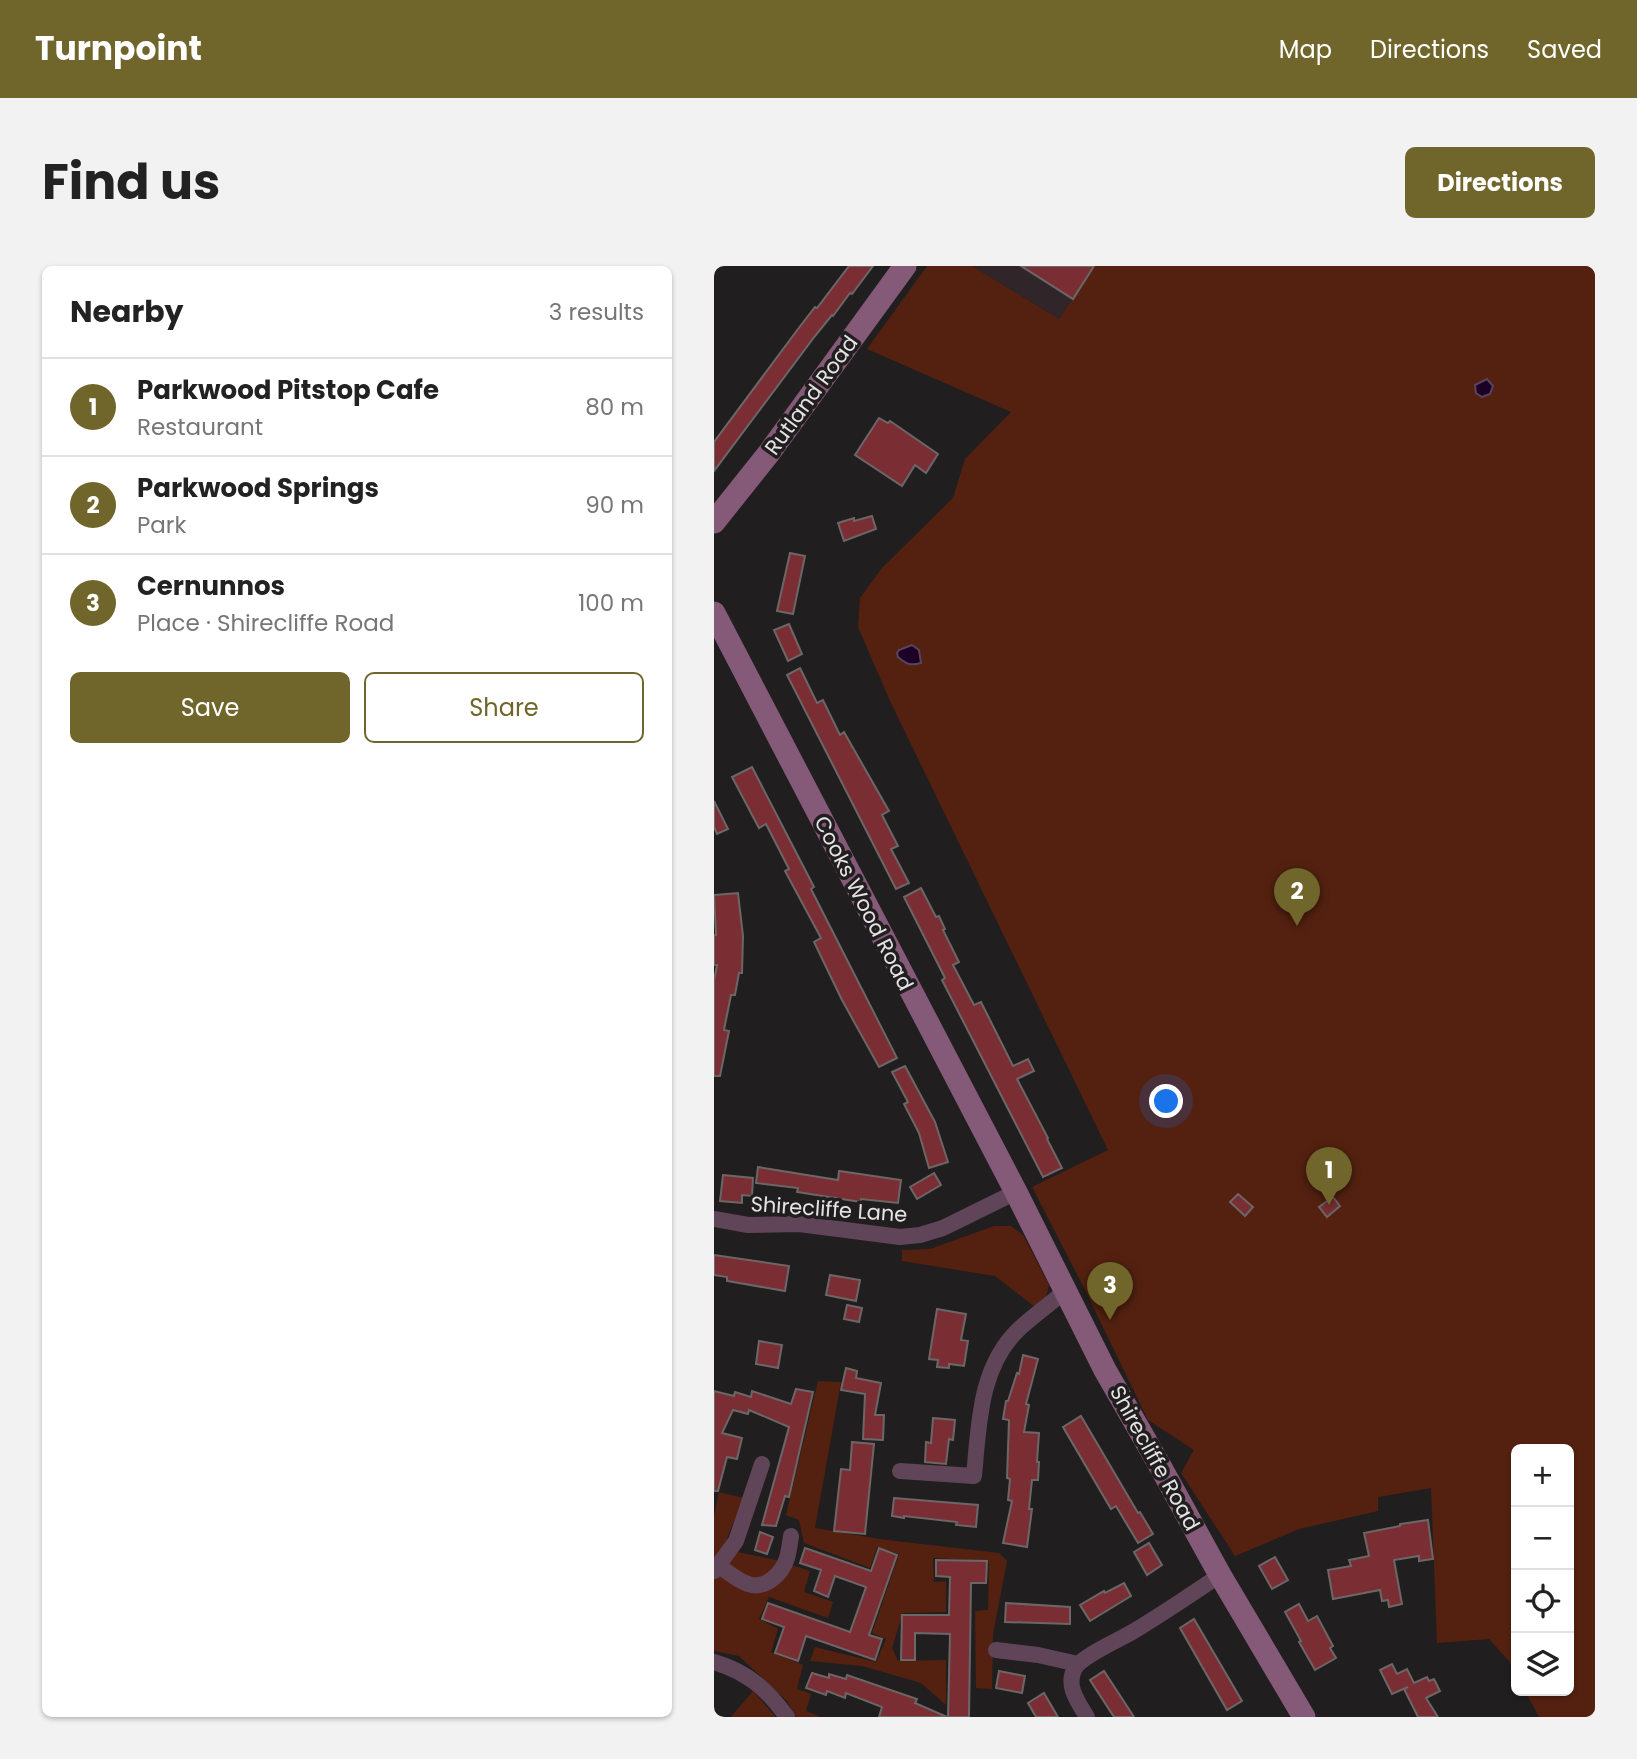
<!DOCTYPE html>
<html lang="en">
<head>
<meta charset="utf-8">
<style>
	body { margin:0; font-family:Poppins,sans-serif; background:#f2f2f2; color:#222 }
	.controls { position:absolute; right:21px; bottom:21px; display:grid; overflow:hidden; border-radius:10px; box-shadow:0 2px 5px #0004 }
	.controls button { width:63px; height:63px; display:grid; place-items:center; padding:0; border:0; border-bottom:2px solid #e0e0e0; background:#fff; color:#222; font:35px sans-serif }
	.you { position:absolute; left:453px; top:836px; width:24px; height:24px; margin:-18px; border:5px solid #fff; border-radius:50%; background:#1a73e8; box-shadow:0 0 0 10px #1a73e833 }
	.badge { display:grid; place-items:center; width:46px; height:46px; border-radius:50%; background:#70662b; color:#fff; font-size:23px; font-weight:700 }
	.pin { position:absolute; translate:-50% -58px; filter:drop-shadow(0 2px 4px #0008) }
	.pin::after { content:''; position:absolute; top:37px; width:24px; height:21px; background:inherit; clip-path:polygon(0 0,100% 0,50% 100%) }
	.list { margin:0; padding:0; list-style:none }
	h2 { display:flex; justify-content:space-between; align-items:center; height:91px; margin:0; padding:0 28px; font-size:30px }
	h2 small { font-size:23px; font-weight:400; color:#767676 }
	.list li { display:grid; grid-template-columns:46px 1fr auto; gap:21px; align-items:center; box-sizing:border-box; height:98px; padding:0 28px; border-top:2px solid #e0e0e0 }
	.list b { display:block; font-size:26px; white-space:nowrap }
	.list p { margin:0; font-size:23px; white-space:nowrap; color:#767676 }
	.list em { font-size:23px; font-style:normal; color:#767676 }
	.actions { display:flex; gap:14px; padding:21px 28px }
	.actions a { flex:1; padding:16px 0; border:2px solid #70662b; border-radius:10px; text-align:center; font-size:24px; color:#70662b }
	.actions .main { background:#70662b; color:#fff }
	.icon { flex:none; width:38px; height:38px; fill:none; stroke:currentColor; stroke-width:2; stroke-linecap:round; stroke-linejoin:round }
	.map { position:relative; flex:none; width:881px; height:1451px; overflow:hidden; border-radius:10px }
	header { display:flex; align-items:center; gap:42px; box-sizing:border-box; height:98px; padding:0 35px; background:#70662b; color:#fff }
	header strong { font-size:33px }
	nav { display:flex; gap:38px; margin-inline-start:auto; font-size:24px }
	.intro { display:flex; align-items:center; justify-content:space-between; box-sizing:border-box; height:168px; padding:0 42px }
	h1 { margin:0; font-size:49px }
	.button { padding:18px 32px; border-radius:10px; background:#70662b; color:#fff; font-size:24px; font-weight:700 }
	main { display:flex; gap:42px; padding:0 42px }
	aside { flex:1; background:#fff; border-radius:10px; box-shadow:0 2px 5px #0004 }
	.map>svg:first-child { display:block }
	.built { fill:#302629 }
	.green { fill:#542110 }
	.water { fill:#1c0025; stroke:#58445e; stroke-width:2 }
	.building { fill:#7a2e34; stroke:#6b6767; stroke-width:2 }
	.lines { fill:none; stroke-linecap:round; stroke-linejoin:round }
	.street { stroke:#604458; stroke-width:16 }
	.secondary { stroke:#855978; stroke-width:23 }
	.labels { text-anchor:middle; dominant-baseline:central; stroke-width:7; stroke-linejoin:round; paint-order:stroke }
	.street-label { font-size:21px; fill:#e5e3e4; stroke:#211e1f }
</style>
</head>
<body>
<header>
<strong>Turnpoint</strong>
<nav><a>Map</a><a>Directions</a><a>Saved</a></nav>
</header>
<div class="intro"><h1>Find us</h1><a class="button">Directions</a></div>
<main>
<aside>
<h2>Nearby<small>3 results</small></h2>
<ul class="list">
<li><span class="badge">1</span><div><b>Parkwood Pitstop Cafe</b><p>Restaurant</p></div><em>80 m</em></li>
<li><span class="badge">2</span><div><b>Parkwood Springs</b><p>Park</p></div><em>90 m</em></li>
<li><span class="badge">3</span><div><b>Cernunnos</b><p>Place · Shirecliffe Road</p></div><em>100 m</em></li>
</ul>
<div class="actions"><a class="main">Save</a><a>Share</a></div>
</aside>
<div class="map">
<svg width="881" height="1451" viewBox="0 0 881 1451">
	<rect width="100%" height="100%" fill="#211e1f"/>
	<!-- built -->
	<path class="built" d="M 258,0 L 381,0 L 345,53 Z"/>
	<!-- green -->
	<g class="green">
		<path d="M 213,0 L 258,0 L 345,53 L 381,0 L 881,0 L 881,1451 L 825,1451 L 811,1425 L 855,1425 L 855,1183 L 802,1183 L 802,1408 L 795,1395 L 775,1373 L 723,1377 L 717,1222 L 664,1231 L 664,1245 L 585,1263 L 521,1290 L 467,1207 L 480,1184 L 434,1154 L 367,1016 L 318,921 L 394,884 L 176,435 L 144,361 L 146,332 L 168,302 L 239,232 L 251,193 L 297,146 L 153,83 Z"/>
		<path d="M 280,960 L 297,960 L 309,969 L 335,1019 L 332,1031 L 321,1041 L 281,1010 L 188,995 L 188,984 L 216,983 Z"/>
		<path d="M 104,1115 L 127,1116 L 101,1262 L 165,1273 L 285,1287 L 293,1295 L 279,1368 L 278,1423 L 262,1422 L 261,1345 L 274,1344 L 275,1295 L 219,1292 L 220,1316 L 232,1315 L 232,1346 L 189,1347 L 178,1382 L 184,1395 L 232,1394 L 232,1439 L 207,1417 L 148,1400 L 96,1395 L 101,1381 L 162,1396 L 172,1373 L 158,1367 L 185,1288 L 163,1281 L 156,1302 L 90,1277 L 85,1254 L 72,1249 Z"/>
		<path d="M 5,1226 L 29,1232 L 9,1283 L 62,1294 L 96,1305 L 90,1326 L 119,1336 L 114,1352 L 55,1331 L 45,1353 L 64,1363 L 57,1386 L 89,1399 L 83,1423 L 97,1428 L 92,1445 L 107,1451 L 82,1451 L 73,1435 L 25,1390 L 0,1385 L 0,1250 Z"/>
		<path d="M 39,1425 L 61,1450 L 61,1451 L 17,1451 Z"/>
	</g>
	<!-- water -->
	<g class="water">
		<path d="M 773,113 L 779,120 L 776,128 L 768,131 L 762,127 L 761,119 Z"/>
		<path d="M 198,379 L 205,384 L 207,397 C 196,400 192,398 184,391 L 183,387 L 185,384 Z"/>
	</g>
	<!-- building -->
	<g class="building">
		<path d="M 135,0 L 159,0 L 138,28 L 136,27 L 119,50 L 118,49 L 101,70 L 0,205 L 0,176 L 84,63 L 101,41 L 103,42 Z"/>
		<path d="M 307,0 L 380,0 L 359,33 Z"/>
		<path d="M 165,152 L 174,157 L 176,155 L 224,188 L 212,207 L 201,199 L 188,220 L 141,189 Z"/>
		<path d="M 158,250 L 162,263 L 130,275 L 124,257 L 140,252 L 140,255 Z"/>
		<path d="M 76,287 L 91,290 L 79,348 L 63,345 Z"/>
		<path d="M 75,358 L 88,388 L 74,395 L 60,364 Z"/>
		<path d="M 86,402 L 103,437 L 109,434 L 126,469 L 130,466 L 175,545 L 168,549 L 184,580 L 177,583 L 195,617 L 182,623 L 73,409 Z"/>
		<path d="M 38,501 L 100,621 L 97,623 L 183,792 L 165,801 L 128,734 L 100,676 L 107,672 L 71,605 L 75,603 L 52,558 L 45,562 L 18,511 Z"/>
		<path d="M 0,535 L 14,563 L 3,568 L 0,561 Z"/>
		<path d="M 207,622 L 222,651 L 225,650 L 231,663 L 229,664 L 245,696 L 239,699 L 260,739 L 267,736 L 299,800 L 314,793 L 320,805 L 303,813 L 334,872 L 333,873 L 348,902 L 329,911 L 228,714 L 231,712 L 190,631 Z"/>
		<path d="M 24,627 L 29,670 L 28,707 L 25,707 L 21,729 L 17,729 L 10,764 L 15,765 L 6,810 L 0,810 L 0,714 L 3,699 L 0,699 L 0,669 L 2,669 L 0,629 Z"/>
		<path d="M 191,800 L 221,856 L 234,896 L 215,902 L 205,867 L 190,838 L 194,836 L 178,806 Z"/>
		<path d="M 44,901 L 124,914 L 125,905 L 187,914 L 184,937 L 147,933 L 147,936 L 83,926 L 84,922 L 42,917 Z"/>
		<path d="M 220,907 L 227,919 L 203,933 L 196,921 Z"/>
		<path d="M 9,909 L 39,912 L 38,930 L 28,929 L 28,937 L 6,935 Z"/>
		<path d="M 524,928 L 539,941 L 531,950 L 516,936 Z"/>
		<path d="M 619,931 L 626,940 L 613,951 L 605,941 Z"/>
		<path d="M 0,989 L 75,1000 L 71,1025 L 13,1015 L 13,1011 L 0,1009 Z"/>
		<path d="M 116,1009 L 146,1014 L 142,1035 L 112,1029 Z"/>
		<path d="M 133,1039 L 148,1042 L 145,1056 L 130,1053 Z"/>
		<path d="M 223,1043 L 252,1048 L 247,1074 L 254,1075 L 250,1100 L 235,1098 L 235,1102 L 223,1101 L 224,1094 L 215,1093 Z"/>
		<path d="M 45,1075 L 68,1079 L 64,1102 L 42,1098 Z"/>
		<path d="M 309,1089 L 324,1093 L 312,1138 L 315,1139 L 310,1166 L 325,1167 L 323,1196 L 325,1196 L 324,1214 L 318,1214 L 315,1243 L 318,1243 L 313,1281 L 289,1277 L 298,1235 L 294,1234 L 296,1213 L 293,1212 L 295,1154 L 289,1153 L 292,1135 L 294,1135 L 303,1107 L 305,1108 Z"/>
		<path d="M 132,1102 L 143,1105 L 142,1112 L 167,1117 L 161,1149 L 170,1149 L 169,1174 L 149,1173 L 151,1128 L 127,1124 Z"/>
		<path d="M 82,1123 L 99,1126 L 75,1231 L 71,1230 L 62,1260 L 48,1259 L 75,1161 L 35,1144 L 34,1148 L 19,1144 L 8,1167 L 28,1172 L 23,1193 L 13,1191 L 4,1225 L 0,1225 L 0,1125 L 20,1130 L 21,1126 L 37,1131 L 38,1125 L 77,1138 Z"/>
		<path d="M 367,1150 L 424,1247 L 426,1246 L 439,1268 L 424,1277 L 402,1240 L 397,1243 L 349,1161 Z"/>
		<path d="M 219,1152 L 241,1154 L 239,1174 L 235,1173 L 232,1198 L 211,1196 L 212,1176 L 217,1177 Z"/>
		<path d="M 138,1176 L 160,1178 L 151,1268 L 120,1265 L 127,1203 L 136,1204 Z"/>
		<path d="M 180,1232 L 264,1239 L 262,1261 L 242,1259 L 243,1256 L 190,1250 L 190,1252 L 178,1250 Z"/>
		<path d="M 714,1254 L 719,1293 L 705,1295 L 705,1290 L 680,1294 L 688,1338 L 675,1341 L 674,1334 L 668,1335 L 666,1324 L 619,1333 L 614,1304 L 637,1300 L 635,1294 L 655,1290 L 650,1267 L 686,1260 L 686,1258 Z"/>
		<path d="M 46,1266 L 59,1271 L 53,1288 L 41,1284 Z"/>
		<path d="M 435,1277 L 448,1299 L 433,1309 L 420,1286 Z"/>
		<path d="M 91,1282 L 157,1305 L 165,1282 L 183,1289 L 155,1369 L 168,1373 L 161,1394 L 92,1370 L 84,1395 L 61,1387 L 70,1361 L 48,1353 L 54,1337 L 136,1366 L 152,1321 L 121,1310 L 114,1331 L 100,1325 L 107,1304 L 86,1297 Z"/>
		<path d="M 561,1291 L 574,1314 L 558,1323 L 545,1300 Z"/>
		<path d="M 222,1294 L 273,1295 L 272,1317 L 257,1317 L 255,1451 L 234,1451 L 236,1368 L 201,1367 L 201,1394 L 187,1394 L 188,1349 L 235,1349 L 236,1311 L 222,1310 Z"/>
		<path d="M 410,1317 L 417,1330 L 376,1355 L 366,1339 L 390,1325 L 391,1327 Z"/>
		<path d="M 292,1337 L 356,1341 L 356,1358 L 291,1356 Z"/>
		<path d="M 585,1338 L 594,1355 L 603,1350 L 619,1380 L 616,1382 L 622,1392 L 601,1404 L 585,1376 L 587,1375 L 571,1346 Z"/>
		<path d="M 480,1353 L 528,1435 L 513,1444 L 466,1362 Z"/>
		<path d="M 678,1398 L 683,1408 L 693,1403 L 700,1417 L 713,1411 L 715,1415 L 720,1413 L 726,1425 L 712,1432 L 724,1451 L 704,1451 L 690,1423 L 694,1421 L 678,1428 L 666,1404 Z"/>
		<path d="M 285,1405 L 311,1410 L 308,1427 L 282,1422 Z"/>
		<path d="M 390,1405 L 409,1434 L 420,1451 L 400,1451 L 376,1414 Z"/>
		<path d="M 98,1407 L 115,1412 L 115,1408 L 132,1413 L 133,1409 L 203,1433 L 201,1437 L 233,1451 L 165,1451 L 168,1441 L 132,1427 L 131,1432 L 113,1425 L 112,1429 L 92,1422 Z"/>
		<path d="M 330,1427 L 344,1451 L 322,1451 L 314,1437 Z"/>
	</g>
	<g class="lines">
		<!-- street -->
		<g class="street">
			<path d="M 0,953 L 34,959 L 85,958 L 186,971 L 206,969 L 229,962 L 302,926"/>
			<path d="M 186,1205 L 260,1210 C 265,1159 265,1101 305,1063 C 319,1050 336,1038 351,1025"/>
			<path d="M 5,1300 C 14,1306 24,1315 34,1318 C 51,1324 68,1308 73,1292 C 75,1285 76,1277 77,1270"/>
			<path d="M 0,1305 L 22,1275 L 48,1198"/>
			<path d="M 282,1384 L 324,1389 L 364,1398"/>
			<path d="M 0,1396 C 33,1406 53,1423 73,1451"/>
			<path d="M 373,1451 C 364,1436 351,1419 361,1402 C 368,1390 407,1373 420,1365 C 450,1347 478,1328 506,1309"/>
		</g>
		<!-- secondary -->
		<g class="secondary">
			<path d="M 0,256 L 55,187 L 191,0"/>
			<path d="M 0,347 L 302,926 L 391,1104 L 446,1200 L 506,1309 L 590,1451"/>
		</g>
	</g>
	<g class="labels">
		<!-- street labels -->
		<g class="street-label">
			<text transform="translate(97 129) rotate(-54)">Rutland Road</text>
			<text transform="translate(150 637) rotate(63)">Cooks Wood Road</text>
			<text transform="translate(115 943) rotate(4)">Shirecliffe Lane</text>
			<text transform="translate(441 1192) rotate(61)">Shirecliffe Road</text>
		</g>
	</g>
</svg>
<div class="controls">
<button>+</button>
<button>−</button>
<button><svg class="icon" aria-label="locate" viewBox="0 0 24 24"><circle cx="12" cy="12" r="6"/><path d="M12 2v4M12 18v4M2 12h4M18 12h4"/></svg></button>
<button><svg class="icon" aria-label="layers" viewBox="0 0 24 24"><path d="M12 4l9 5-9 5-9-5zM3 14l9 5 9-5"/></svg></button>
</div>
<div class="you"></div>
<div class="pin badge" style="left:615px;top:939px">1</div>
<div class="pin badge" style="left:583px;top:660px">2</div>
<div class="pin badge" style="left:396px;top:1054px">3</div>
</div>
</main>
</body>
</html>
